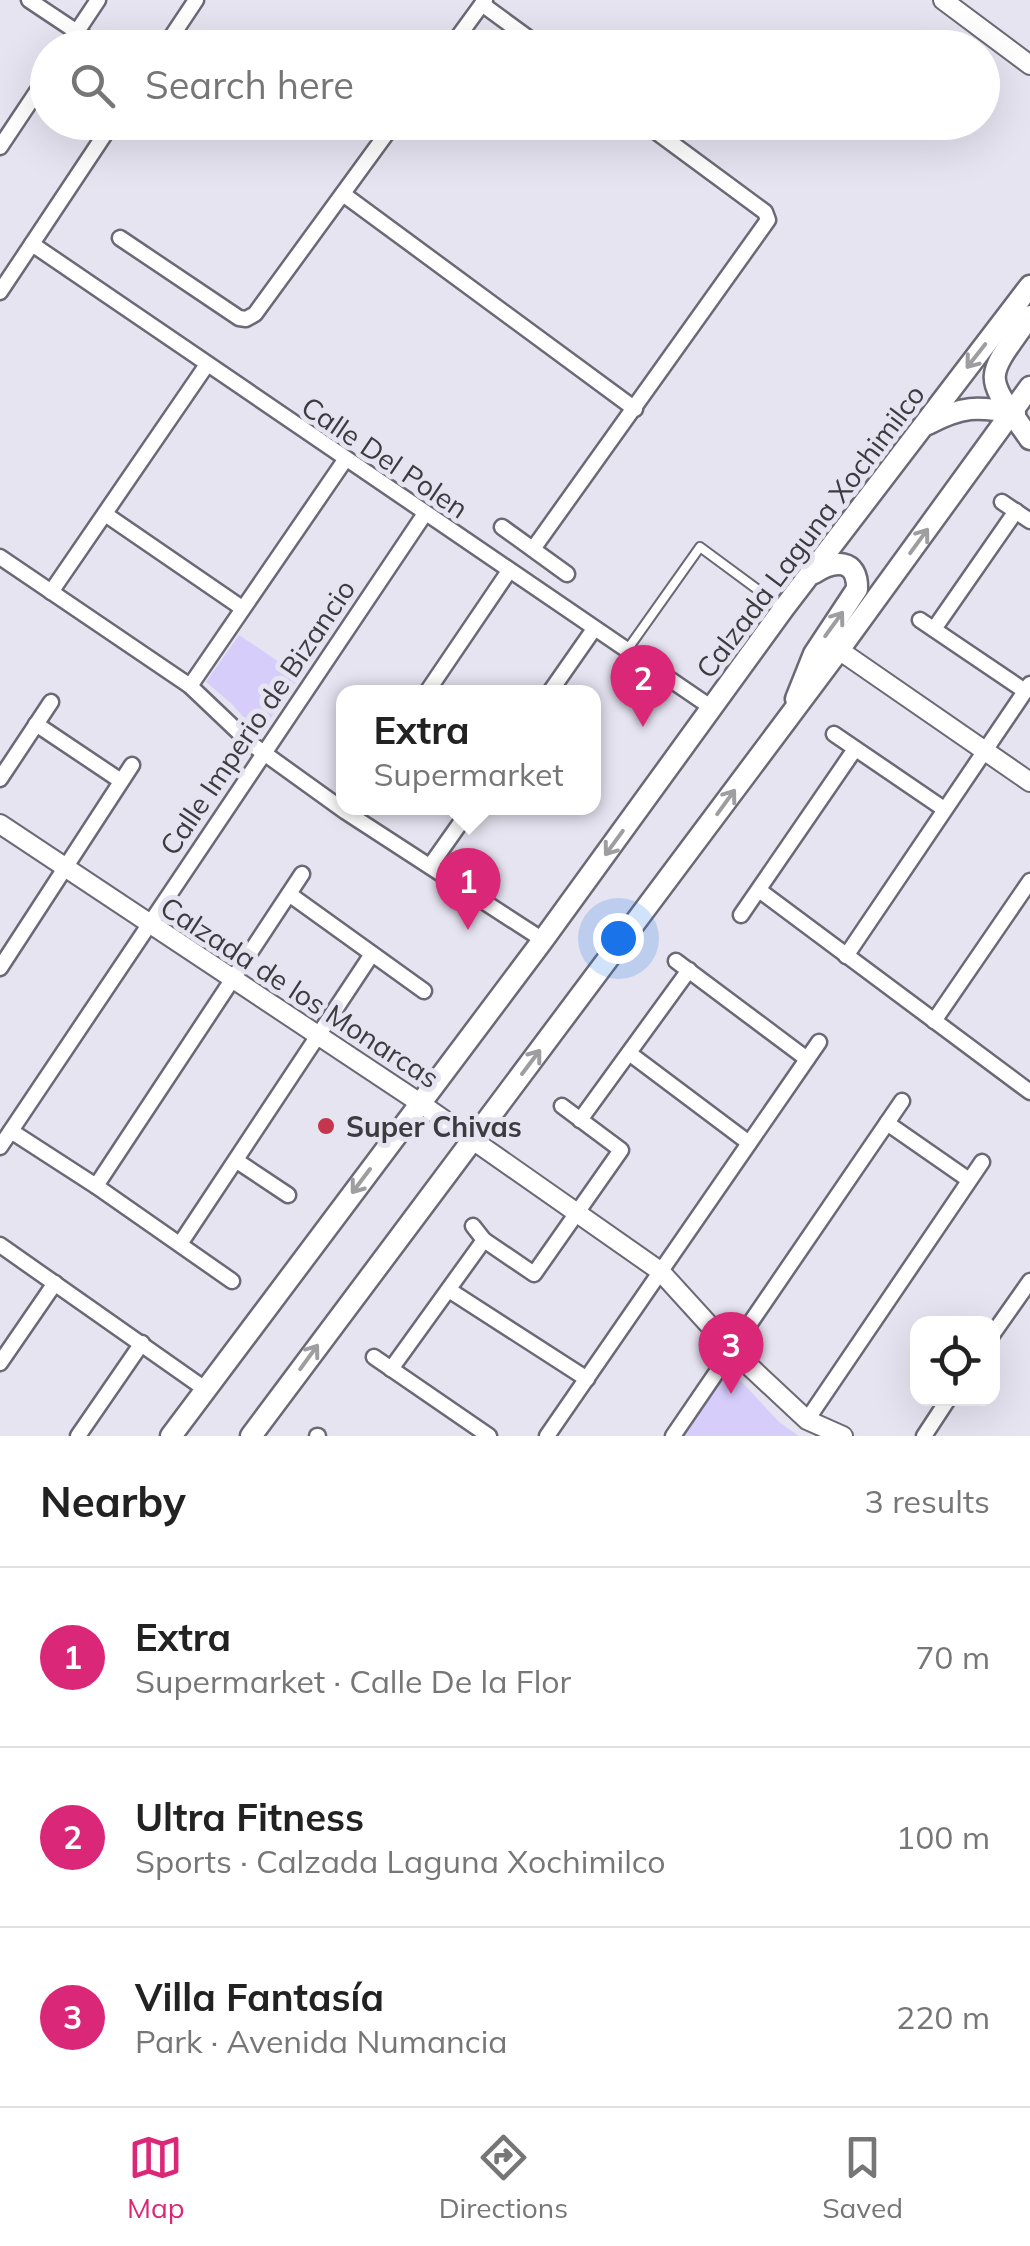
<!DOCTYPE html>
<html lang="en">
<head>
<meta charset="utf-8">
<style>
	body { margin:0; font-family:Mulish,sans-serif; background:#f2f2f2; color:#222 }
	.controls { position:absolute; right:30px; bottom:30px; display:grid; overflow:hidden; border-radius:20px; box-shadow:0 10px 40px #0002 }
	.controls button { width:90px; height:90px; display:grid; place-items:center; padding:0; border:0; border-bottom:2px solid #e0e0e0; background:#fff; color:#222; font:50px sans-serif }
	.you { position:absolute; left:618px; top:938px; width:35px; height:35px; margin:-25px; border:8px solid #fff; border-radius:50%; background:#1a73e8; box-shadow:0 0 0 15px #1a73e833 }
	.badge { display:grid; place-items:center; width:65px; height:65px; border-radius:50%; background:#db2777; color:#fff; font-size:32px; font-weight:700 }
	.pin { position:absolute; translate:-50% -82px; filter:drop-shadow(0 2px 5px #0008) }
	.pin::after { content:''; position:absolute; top:52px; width:35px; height:30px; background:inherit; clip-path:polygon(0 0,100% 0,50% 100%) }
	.popup { position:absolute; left:336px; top:685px; width:265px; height:130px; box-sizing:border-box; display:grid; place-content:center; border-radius:20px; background:#fff; filter:drop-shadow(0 2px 8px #0005); font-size:32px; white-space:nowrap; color:#767676 }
	.popup b { font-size:38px; color:#222 }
	.popup::after { content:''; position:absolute; left:50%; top:100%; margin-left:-20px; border:20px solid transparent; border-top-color:#fff }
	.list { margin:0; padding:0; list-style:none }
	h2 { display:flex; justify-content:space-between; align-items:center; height:130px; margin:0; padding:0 40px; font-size:42px }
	h2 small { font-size:32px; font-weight:400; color:#767676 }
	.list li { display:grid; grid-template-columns:65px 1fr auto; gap:30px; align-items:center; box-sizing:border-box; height:180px; padding:0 40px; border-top:2px solid #e0e0e0 }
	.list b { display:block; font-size:38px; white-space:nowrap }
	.list p { margin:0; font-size:32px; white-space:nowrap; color:#767676 }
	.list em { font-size:32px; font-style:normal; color:#767676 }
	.icon { flex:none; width:55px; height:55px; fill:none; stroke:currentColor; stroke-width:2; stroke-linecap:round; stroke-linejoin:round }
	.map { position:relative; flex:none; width:1030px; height:1436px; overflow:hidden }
	.search { position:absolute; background:#fff; box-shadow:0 10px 40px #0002; left:30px; right:30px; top:30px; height:110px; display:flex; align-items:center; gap:25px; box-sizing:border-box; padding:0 35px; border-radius:55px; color:#767676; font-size:38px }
	.sheet { height:670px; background:#fff }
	nav { display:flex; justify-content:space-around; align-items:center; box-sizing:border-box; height:140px; border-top:2px solid #e0e0e0; background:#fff; font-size:28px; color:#767676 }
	nav a { display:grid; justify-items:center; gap:5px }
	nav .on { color:#db2777 }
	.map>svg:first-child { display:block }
	.green { fill:#d6cdfb }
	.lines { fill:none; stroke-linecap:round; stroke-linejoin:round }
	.service-casing { stroke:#6b6975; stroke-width:12 }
	.minor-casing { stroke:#6b6975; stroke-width:19 }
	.tertiary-casing { stroke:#6b6975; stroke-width:22 }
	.secondary-casing { stroke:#6b6975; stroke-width:25 }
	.service { stroke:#fff; stroke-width:8 }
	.minor { stroke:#fff; stroke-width:14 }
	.tertiary { stroke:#fff; stroke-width:18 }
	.secondary { stroke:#fff; stroke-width:20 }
	.oneway { stroke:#9e9da0 }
	.poi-dot { fill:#c5354d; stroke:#e6e4f1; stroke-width:4 }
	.labels { text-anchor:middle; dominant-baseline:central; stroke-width:10; stroke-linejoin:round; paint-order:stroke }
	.street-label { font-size:28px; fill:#3c3b40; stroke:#e6e4f1 }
	.poi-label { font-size:28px; font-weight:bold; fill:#3c3b40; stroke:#e6e4f1; text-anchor:start }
</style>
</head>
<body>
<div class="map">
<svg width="1030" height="1436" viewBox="0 0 1030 1436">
	<rect width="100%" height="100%" fill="#e6e4f1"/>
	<!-- green -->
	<g class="green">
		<path d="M 239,635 L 300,676 L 259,735 L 232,704 L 206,682 Z"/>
		<path d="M 727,1366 L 779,1422 L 799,1436 L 683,1436 Z"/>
	</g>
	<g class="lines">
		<defs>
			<path id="service" d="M 627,650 L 700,547 L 780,606"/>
			<g id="minor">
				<path d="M 29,0 L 101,48"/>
				<path d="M 482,4 L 542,48"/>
				<path d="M 66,48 L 98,0"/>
				<path d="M 164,48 L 196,0"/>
				<path d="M 450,48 L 485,0"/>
				<path d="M 0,147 L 48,75"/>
				<path d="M 343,194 L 635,409"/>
				<path d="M 120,238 L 239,318 L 246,319 L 255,314 L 395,122"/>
				<path d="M 32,244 L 712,708"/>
				<path d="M 0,292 L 113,122"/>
				<path d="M 1002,502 L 1030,521"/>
				<path d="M 105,514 L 242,608"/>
				<path d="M 502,527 L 567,574"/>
				<path d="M 533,549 L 768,220 L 765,212 L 643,122"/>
				<path d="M 0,557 L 190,686 L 250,743 L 346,812 L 543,940"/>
				<path d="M 51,592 L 206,366"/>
				<path d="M 920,620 L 1025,691"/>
				<path d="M 934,629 L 1016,511"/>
				<path d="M 190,686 L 345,460"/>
				<path d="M 427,692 L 509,571"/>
				<path d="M 550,692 L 594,629"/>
				<path d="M 36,724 L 121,781"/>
				<path d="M 834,734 L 944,809"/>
				<path d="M 0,779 L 51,702"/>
				<path d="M 430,866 L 471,808"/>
				<path d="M 759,890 L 1030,1092"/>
				<path d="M 289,894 L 424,991"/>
				<path d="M 741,915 L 855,749"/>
				<path d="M 846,956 L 1030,684"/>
				<path d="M 676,961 L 807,1059"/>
				<path d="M 0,968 L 132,765"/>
				<path d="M 934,1021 L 1030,881"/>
				<path d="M 629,1053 L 749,1143"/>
				<path d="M 580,1120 L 689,970"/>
				<path d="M 887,1123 L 969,1180"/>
				<path d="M 11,1131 L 96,1186 L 232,1281"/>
				<path d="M 0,1147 L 424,515"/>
				<path d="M 237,1161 L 288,1195"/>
				<path d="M 96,1186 L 302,874"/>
				<path d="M 473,1226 L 484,1240 L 534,1274 L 621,1150 L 562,1106"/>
				<path d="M 180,1244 L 372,954"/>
				<path d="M 0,1245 L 205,1389"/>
				<path d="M 449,1290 L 587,1379"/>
				<path d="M 992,1335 L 1030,1281"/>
				<path d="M 374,1357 L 489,1436"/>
				<path d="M 0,1363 L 55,1283"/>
				<path d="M 391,1369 L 484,1240"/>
				<path d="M 807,1420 L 982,1162"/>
				<path d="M 78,1436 L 142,1343"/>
				<path d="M 317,1436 L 318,1436"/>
				<path d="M 547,1436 L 819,1042"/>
				<path d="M 673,1436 L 902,1101"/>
				<path d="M 924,1436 L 949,1398"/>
			</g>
			<g id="tertiary">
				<path d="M 943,0 L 1030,65"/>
				<path d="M 839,650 L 1030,782"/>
				<path d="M 0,824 L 420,1103 L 660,1271 L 731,1349 L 807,1420 L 843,1436"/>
			</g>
			<g id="secondary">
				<path d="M 1030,316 C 982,383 984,373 1030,439"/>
				<path d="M 928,424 C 962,406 977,406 1015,413"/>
				<path d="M 796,699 L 814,654 L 857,589 C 858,558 834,560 814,573"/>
				<path d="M 171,1436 L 543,940 L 784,608 L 1030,286"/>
				<path d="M 251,1436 L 839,650 L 1030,387"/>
			</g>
		</defs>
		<!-- service casing -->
		<use href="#service" class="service-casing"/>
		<!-- minor casing -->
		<use href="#minor" class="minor-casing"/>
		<!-- tertiary casing -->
		<use href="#tertiary" class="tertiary-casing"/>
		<!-- secondary casing -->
		<use href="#secondary" class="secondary-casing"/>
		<!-- service -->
		<use href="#service" class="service"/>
		<!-- minor -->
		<use href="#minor" class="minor"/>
		<!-- tertiary -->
		<use href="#tertiary" class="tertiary"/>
		<!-- secondary -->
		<use href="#secondary" class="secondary"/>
	</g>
	<!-- one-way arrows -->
	<defs><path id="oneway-shaft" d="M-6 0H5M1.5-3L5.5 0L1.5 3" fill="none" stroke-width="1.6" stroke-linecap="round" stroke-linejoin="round" transform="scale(2.5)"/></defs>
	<g class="oneway">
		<use href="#oneway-shaft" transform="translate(976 356) rotate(128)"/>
		<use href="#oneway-shaft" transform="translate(919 541) rotate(-54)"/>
		<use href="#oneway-shaft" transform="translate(834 624) rotate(-54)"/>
		<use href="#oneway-shaft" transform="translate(726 802) rotate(-54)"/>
		<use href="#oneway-shaft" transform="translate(614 843) rotate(126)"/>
		<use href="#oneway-shaft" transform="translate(531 1062) rotate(-53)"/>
		<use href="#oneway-shaft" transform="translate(361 1181) rotate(127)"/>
		<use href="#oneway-shaft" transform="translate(309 1357) rotate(-54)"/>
	</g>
	<!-- markers -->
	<circle class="poi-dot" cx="326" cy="1126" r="10"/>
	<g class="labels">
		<!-- street labels -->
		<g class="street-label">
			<text transform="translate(385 457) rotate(34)">Calle Del Polen</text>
			<text transform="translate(810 531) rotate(-53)">Calzada Laguna Xochimilco</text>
			<text transform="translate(257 717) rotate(-56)">Calle Imperio de Bizancio</text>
			<text transform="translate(300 992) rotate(33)">Calzada de los Monarcas</text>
		</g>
		<!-- poi labels -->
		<g class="poi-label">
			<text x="346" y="1126">Super Chivas</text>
		</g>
	</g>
</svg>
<div class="controls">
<button><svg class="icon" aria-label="locate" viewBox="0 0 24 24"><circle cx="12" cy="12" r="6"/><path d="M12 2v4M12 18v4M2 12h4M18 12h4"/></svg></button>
</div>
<div class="you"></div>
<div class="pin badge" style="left:468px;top:930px">1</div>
<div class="popup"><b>Extra</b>Supermarket</div>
<div class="pin badge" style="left:643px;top:727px">2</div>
<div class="pin badge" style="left:731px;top:1394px">3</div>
<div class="search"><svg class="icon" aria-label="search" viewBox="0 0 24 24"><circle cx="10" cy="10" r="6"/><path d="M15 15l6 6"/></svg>Search here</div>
</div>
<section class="sheet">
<h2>Nearby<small>3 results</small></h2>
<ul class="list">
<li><span class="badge">1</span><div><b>Extra</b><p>Supermarket · Calle De la Flor</p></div><em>70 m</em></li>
<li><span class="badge">2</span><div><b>Ultra Fitness</b><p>Sports · Calzada Laguna Xochimilco</p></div><em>100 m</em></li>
<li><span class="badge">3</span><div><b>Villa Fantasía</b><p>Park · Avenida Numancia</p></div><em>220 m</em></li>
</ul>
</section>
<nav>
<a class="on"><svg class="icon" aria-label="map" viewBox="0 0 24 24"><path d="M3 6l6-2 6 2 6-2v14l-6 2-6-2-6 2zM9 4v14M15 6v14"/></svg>Map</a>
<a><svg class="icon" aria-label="directions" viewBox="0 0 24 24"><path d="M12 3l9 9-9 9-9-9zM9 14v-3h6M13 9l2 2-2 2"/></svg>Directions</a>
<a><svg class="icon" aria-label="saved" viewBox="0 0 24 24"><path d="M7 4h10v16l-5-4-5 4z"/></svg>Saved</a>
</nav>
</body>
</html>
